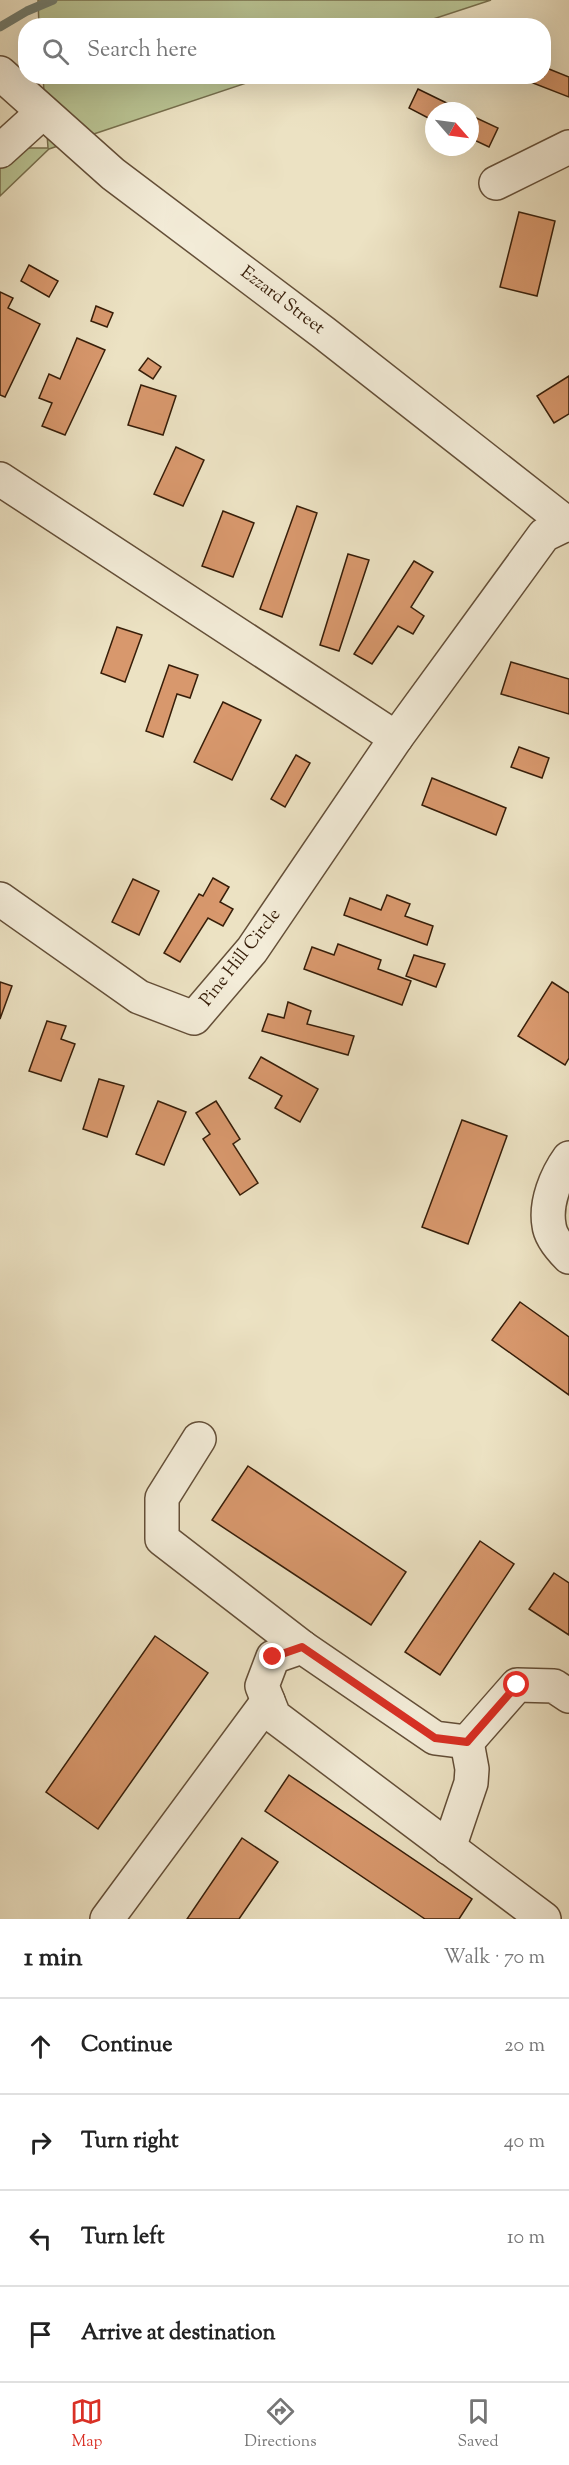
<!DOCTYPE html>
<html lang="en">
<head>
<meta charset="utf-8">
<style>
	body { margin:0; font-family:"Sorts Mill Goudy",serif; background:#f2f2f2; color:#222 }
	.compass { position:absolute; left:425px; top:102px; width:54px; height:54px; border-radius:50%; background:#fff; box-shadow:0 6px 24px #0002; rotate:118deg }
	.stop { position:absolute; width:18px; height:18px; margin:-14px; border:4px solid #d93025; border-radius:50%; background:#fff }
	.stop.end { background:#d93025; border-color:#fff; box-shadow:0 2px 6px #0008 }
	.list { margin:0; padding:0; list-style:none }
	h2 { display:flex; justify-content:space-between; align-items:center; height:78px; margin:0; padding:0 24px; font-size:26px }
	h2 small { font-size:20px; font-weight:400; color:#767676 }
	.list li { display:grid; grid-template-columns:39px 1fr auto; gap:18px; align-items:center; box-sizing:border-box; height:96px; padding:0 24px; border-top:2px solid #e0e0e0 }
	.list b { display:block; font-size:22px; white-space:nowrap }
	.list em { font-size:20px; font-style:normal; color:#767676 }
	.icon { flex:none; width:33px; height:33px; fill:none; stroke:currentColor; stroke-width:2; stroke-linecap:round; stroke-linejoin:round }
	.map { position:relative; flex:none; width:569px; height:1919px; overflow:hidden }
	.search { position:absolute; background:#fff; box-shadow:0 6px 24px #0002; left:18px; right:18px; top:18px; height:66px; display:flex; align-items:center; gap:15px; box-sizing:border-box; padding:0 21px; border-radius:24px; color:#767676; font-size:22px }
	.sheet { height:462px; background:#fff }
	nav { display:flex; justify-content:space-around; align-items:center; box-sizing:border-box; height:84px; border-top:2px solid #e0e0e0; background:#fff; font-size:16px; color:#767676 }
	nav a { display:grid; justify-items:center; gap:3px }
	nav .on { color:#d93025 }
	.map>svg:first-child { display:block }
	.green { fill:#b9c393; stroke:#78704e; stroke-width:1.5 }
	.lines { fill:none; stroke-linecap:round; stroke-linejoin:round }
	.stream { stroke:#727d70; stroke-width:9 }
	.building { fill:#d8986d; stroke:#371e09; stroke-width:1.5 }
	.minor-casing { stroke:#644f38; stroke-width:36 }
	.minor { stroke:#f3ecd8; stroke-width:33 }
	.route { stroke:#d93025; stroke-width:8 }
	.labels { text-anchor:middle; dominant-baseline:central; stroke-width:6; stroke-linejoin:round; paint-order:stroke }
	.street-label { font-size:18px; fill:#371e09; stroke:#f3ecd8 }
</style>
</head>
<body>
<div class="map">
<svg width="569" height="1919" viewBox="0 0 569 1919">
	<rect width="100%" height="100%" fill="#ece2c3"/>
	<filter id="stains"><feTurbulence type="fractalNoise" baseFrequency=".00333" numOctaves="4"/><feColorMatrix values="0 0 0 0 .2 0 0 0 0 .09 0 0 0 0 .02 0 0 0 .5 -.17"/></filter>
	<radialGradient id="worn" r=".72"><stop offset=".6" stop-color="#630" stop-opacity="0"/><stop offset="1" stop-color="#630" stop-opacity=".3"/></radialGradient>
	<!-- green -->
	<g class="green">
		<path d="M 38,0 L 491,0 L 415,25 L 39,26 Z"/>
		<path d="M 43,77 L 264,77 L 49,149 L 0,196 L 0,148 L 48,148 Z"/>
	</g>
	<g class="lines">
		<!-- stream -->
		<path class="stream" d="M 0,27 L 27,11 L 53,0"/>
	</g>
	<!-- building -->
	<g class="building">
		<path d="M 544,67 L 569,77 L 569,97 L 515,76 L 544,76 Z"/>
		<path d="M 418,89 L 463,111 L 434,111 L 434,121 L 409,108 Z"/>
		<path d="M 470,115 L 498,128 L 489,147 L 470,138 Z"/>
		<path d="M 519,212 L 555,221 L 537,296 L 500,287 Z"/>
		<path d="M 29,265 L 58,281 L 49,297 L 21,281 Z"/>
		<path d="M 0,292 L 13,298 L 8,308 L 40,324 L 5,397 L 0,395 Z"/>
		<path d="M 96,306 L 113,313 L 107,327 L 91,321 Z"/>
		<path d="M 77,338 L 105,350 L 65,435 L 42,426 L 52,403 L 39,398 L 49,374 L 60,379 Z"/>
		<path d="M 148,358 L 161,367 L 153,379 L 139,370 Z"/>
		<path d="M 569,376 L 569,414 L 554,423 L 537,396 Z"/>
		<path d="M 141,385 L 176,396 L 163,435 L 128,425 Z"/>
		<path d="M 176,447 L 204,460 L 183,506 L 154,494 Z"/>
		<path d="M 297,506 L 317,513 L 282,617 L 260,609 Z"/>
		<path d="M 223,511 L 254,523 L 233,577 L 202,566 Z"/>
		<path d="M 348,554 L 369,560 L 339,651 L 320,645 Z"/>
		<path d="M 414,561 L 433,572 L 411,607 L 424,616 L 413,634 L 398,626 L 372,664 L 354,654 Z"/>
		<path d="M 117,627 L 142,635 L 125,682 L 101,673 Z"/>
		<path d="M 511,662 L 569,679 L 569,714 L 501,694 Z"/>
		<path d="M 169,665 L 198,675 L 190,698 L 177,694 L 163,737 L 146,731 Z"/>
		<path d="M 223,702 L 261,720 L 232,780 L 194,762 Z"/>
		<path d="M 519,747 L 549,758 L 542,778 L 511,767 Z"/>
		<path d="M 296,755 L 310,763 L 285,807 L 271,799 Z"/>
		<path d="M 432,778 L 506,808 L 496,835 L 422,805 Z"/>
		<path d="M 213,878 L 229,887 L 220,902 L 233,909 L 223,926 L 208,918 L 180,962 L 164,953 L 199,894 L 203,896 Z"/>
		<path d="M 133,879 L 159,891 L 139,935 L 112,922 Z"/>
		<path d="M 387,895 L 410,904 L 405,916 L 433,926 L 427,945 L 344,915 L 350,898 L 381,910 Z"/>
		<path d="M 338,944 L 381,960 L 378,969 L 411,981 L 402,1005 L 304,969 L 312,947 L 334,955 Z"/>
		<path d="M 414,955 L 445,964 L 436,987 L 406,976 Z"/>
		<path d="M 0,982 L 12,986 L 0,1019 Z"/>
		<path d="M 552,982 L 569,993 L 569,1058 L 565,1065 L 518,1036 Z"/>
		<path d="M 288,1002 L 311,1011 L 307,1024 L 354,1036 L 348,1055 L 262,1031 L 268,1014 L 284,1018 Z"/>
		<path d="M 47,1021 L 66,1026 L 61,1039 L 75,1044 L 61,1081 L 29,1071 Z"/>
		<path d="M 261,1057 L 318,1089 L 300,1122 L 275,1108 L 282,1096 L 249,1078 Z"/>
		<path d="M 99,1079 L 124,1086 L 107,1137 L 83,1129 Z"/>
		<path d="M 158,1101 L 186,1112 L 164,1165 L 136,1154 Z"/>
		<path d="M 216,1101 L 240,1139 L 233,1144 L 258,1183 L 240,1195 L 203,1139 L 210,1134 L 196,1113 Z"/>
		<path d="M 462,1120 L 507,1136 L 468,1244 L 422,1227 Z"/>
		<path d="M 520,1302 L 569,1337 L 569,1395 L 492,1340 Z"/>
		<path d="M 248,1466 L 406,1572 L 371,1625 L 212,1520 Z"/>
		<path d="M 480,1541 L 514,1564 L 440,1675 L 405,1652 Z"/>
		<path d="M 554,1573 L 569,1583 L 569,1635 L 529,1609 Z"/>
		<path d="M 155,1636 L 208,1673 L 98,1829 L 46,1792 Z"/>
		<path d="M 289,1775 L 472,1899 L 459,1919 L 425,1919 L 265,1811 Z"/>
		<path d="M 242,1838 L 278,1862 L 239,1919 L 187,1919 Z"/>
	</g>
	<g class="lines">
		<defs>
			<g id="minor">
				<path d="M 0,73 L 113,174 L 324,333 L 569,525"/>
				<path d="M 0,151 L 43,112"/>
				<path d="M 496,183 L 569,147"/>
				<path d="M 0,479 L 396,738 L 252,950 L 194,1018 L 139,997 L 0,899"/>
				<path d="M 396,738 L 544,535 L 569,523"/>
				<path d="M 569,1158 C 556,1176 545,1203 549,1225 C 550,1236 561,1249 569,1257"/>
				<path d="M 199,1439 L 162,1498 L 162,1539 L 302,1647"/>
				<path d="M 449,1848 L 471,1783 L 472,1769 L 467,1742"/>
				<path d="M 107,1919 L 268,1701"/>
				<path d="M 544,1919 L 274,1716 L 262,1686 L 273,1657 L 302,1647 L 435,1738 L 467,1742 L 517,1685 L 554,1686 L 569,1696"/>
			</g>
		</defs>
		<!-- minor casing -->
		<use href="#minor" class="minor-casing"/>
		<!-- minor -->
		<use href="#minor" class="minor"/>
	</g>
	<g class="lines">
		<!-- route -->
		<path class="route" d="M 273,1657 L 302,1647 L 435,1738 L 467,1742 L 517,1685"/>
	</g>
	<g class="labels">
		<!-- street labels -->
		<g class="street-label">
			<text transform="translate(282 301) rotate(37)">Ezzard Street</text>
			<text transform="translate(241 958) rotate(-52)">Pine Hill Circle</text>
		</g>
	</g>
	<rect width="100%" height="100%" filter="url(#stains)"/>
	<rect width="100%" height="100%" fill="url(#worn)"/>
</svg>
<svg class="compass" viewBox="-18 -18 36 36"><path d="M0-13l5 13h-10z" fill="#e53935"/><path d="M0 13l5-13h-10z" fill="#767676"/></svg>
<div class="stop" style="left:517px;top:1685px"></div>
<div class="stop end" style="left:273px;top:1657px"></div>
<div class="search"><svg class="icon" aria-label="search" viewBox="0 0 24 24"><circle cx="10" cy="10" r="6"/><path d="M15 15l6 6"/></svg>Search here</div>
</div>
<section class="sheet">
<h2>1 min<small>Walk · 70 m</small></h2>
<ul class="list">
<li><svg class="icon" aria-label="ahead" viewBox="0 0 24 24"><path d="M12 20V5M6 11l6-6 6 6"/></svg><div><b>Continue</b></div><em>20 m</em></li>
<li><svg class="icon" aria-label="right" viewBox="0 0 24 24"><path d="M7 20v-9h11M14 6l5 5-5 5"/></svg><div><b>Turn right</b></div><em>40 m</em></li>
<li><svg class="icon" aria-label="left" viewBox="0 0 24 24"><path d="M17 20v-9H6M10 6l-5 5 5 5"/></svg><div><b>Turn left</b></div><em>10 m</em></li>
<li><svg class="icon" aria-label="arrive" viewBox="0 0 24 24"><path d="M6 21V4h12l-3 4 3 4H6"/></svg><div><b>Arrive at destination</b></div></li>
</ul>
</section>
<nav>
<a class="on"><svg class="icon" aria-label="map" viewBox="0 0 24 24"><path d="M3 6l6-2 6 2 6-2v14l-6 2-6-2-6 2zM9 4v14M15 6v14"/></svg>Map</a>
<a><svg class="icon" aria-label="directions" viewBox="0 0 24 24"><path d="M12 3l9 9-9 9-9-9zM9 14v-3h6M13 9l2 2-2 2"/></svg>Directions</a>
<a><svg class="icon" aria-label="saved" viewBox="0 0 24 24"><path d="M7 4h10v16l-5-4-5 4z"/></svg>Saved</a>
</nav>
</body>
</html>
